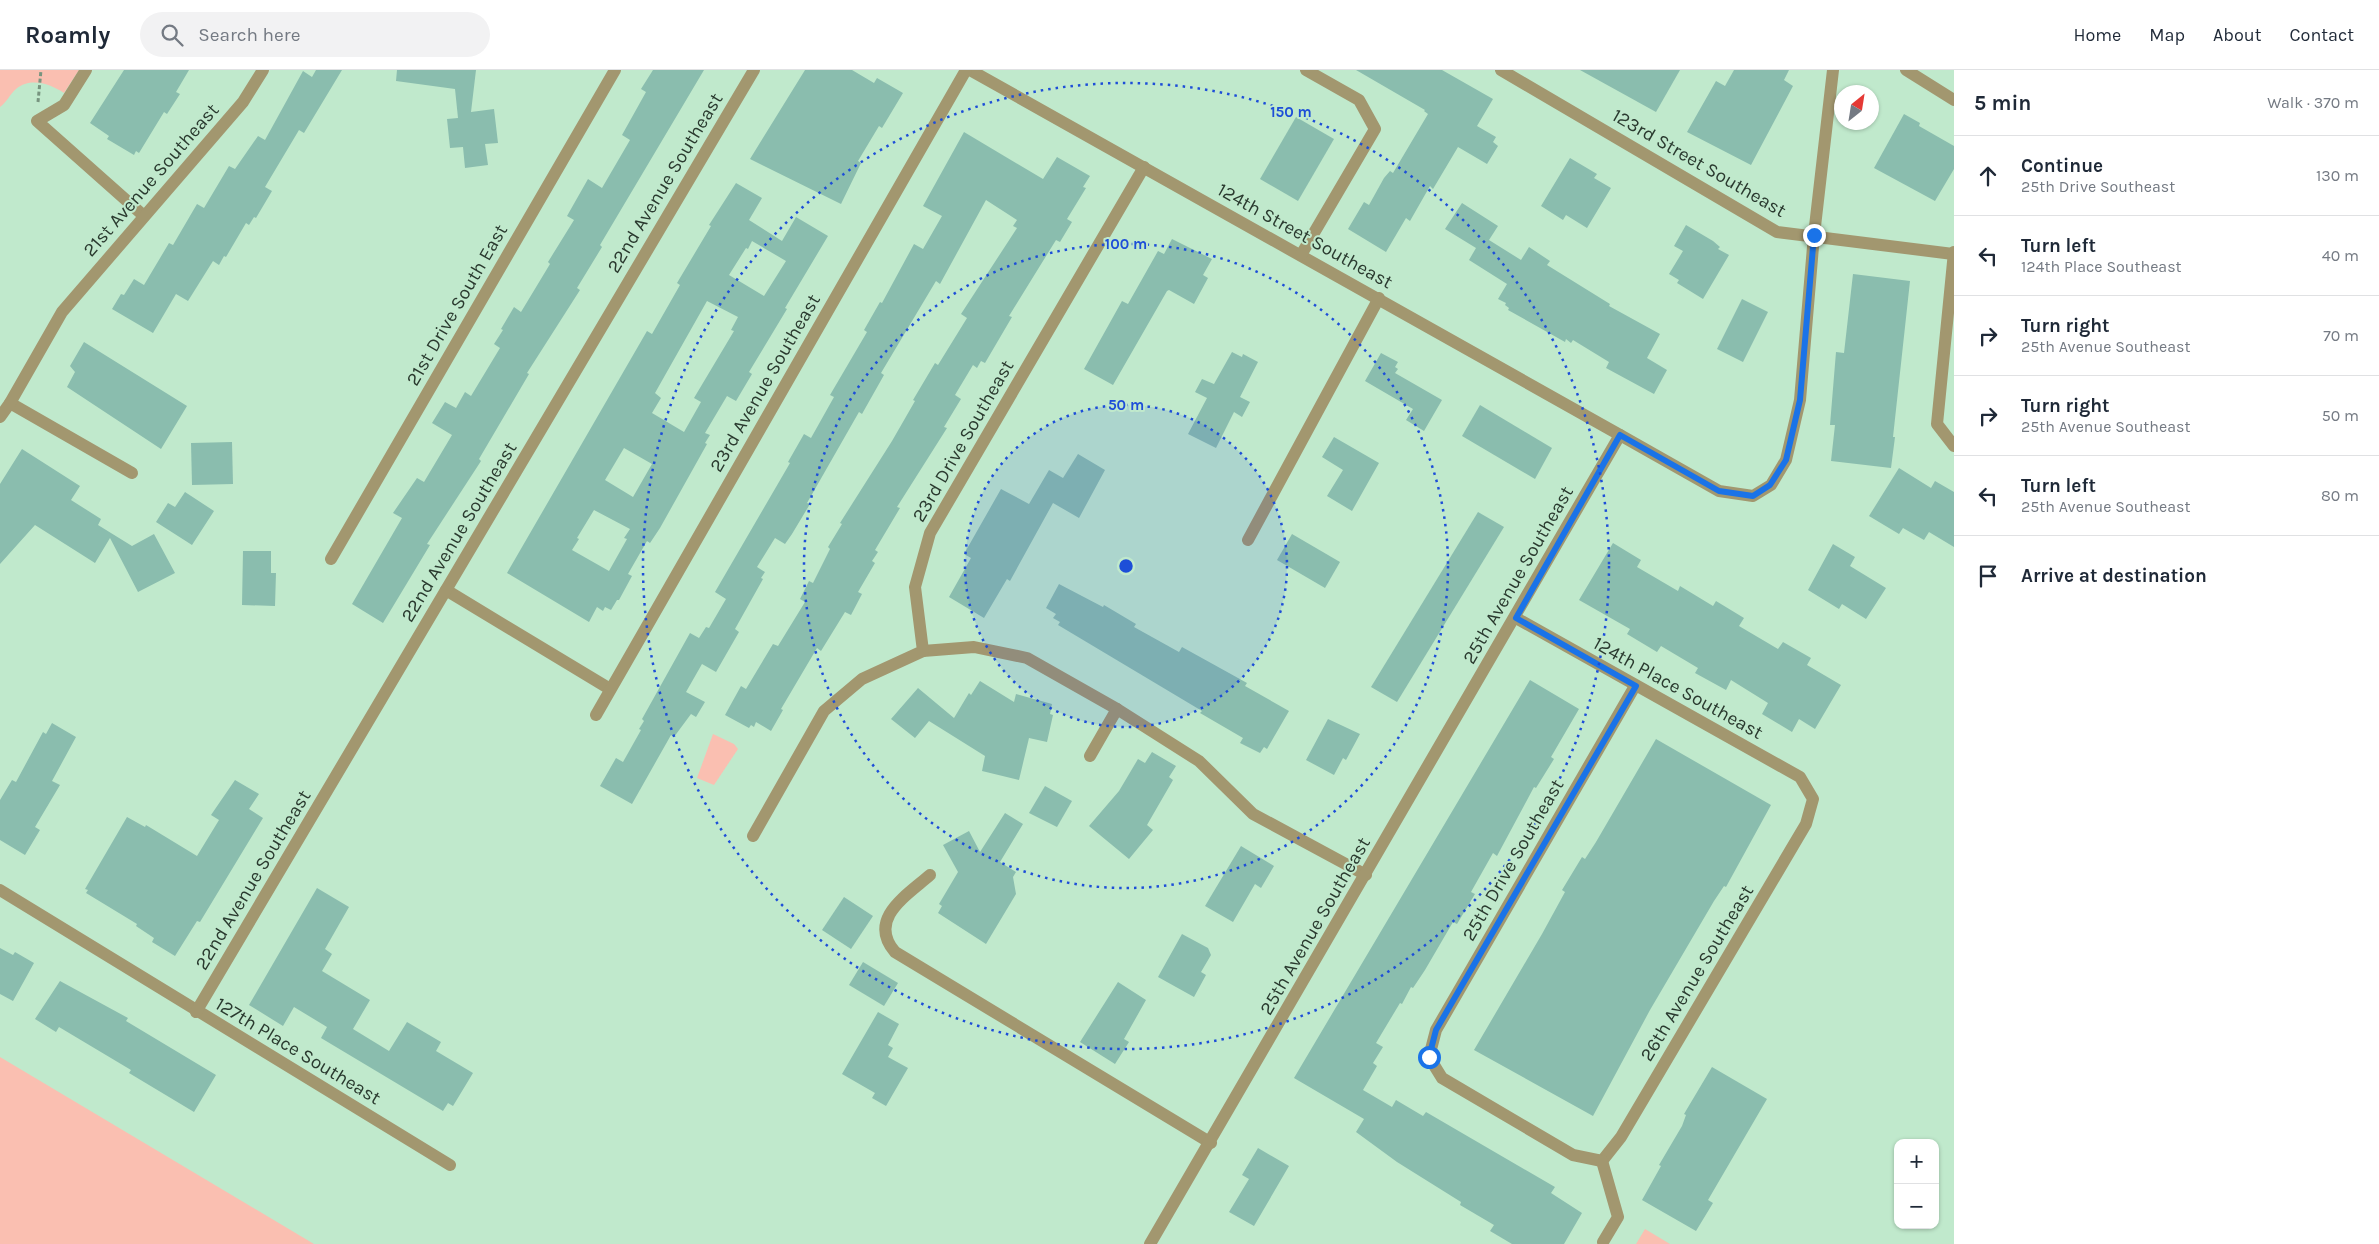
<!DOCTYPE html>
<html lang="en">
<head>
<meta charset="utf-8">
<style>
	body { margin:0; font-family:Karla,sans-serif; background:#f2f2f3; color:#1f2937 }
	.controls { position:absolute; right:15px; bottom:15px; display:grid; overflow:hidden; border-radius:10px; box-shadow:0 1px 4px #0004 }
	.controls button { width:45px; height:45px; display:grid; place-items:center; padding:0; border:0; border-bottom:1px solid #e0e1e3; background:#fff; color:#1f2937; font:25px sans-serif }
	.compass { position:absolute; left:1834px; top:15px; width:45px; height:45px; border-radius:50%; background:#fff; box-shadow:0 1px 4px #0004; rotate:30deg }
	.stop { position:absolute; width:15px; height:15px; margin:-11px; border:4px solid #1a73e8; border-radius:50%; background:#fff }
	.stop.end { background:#1a73e8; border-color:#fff; box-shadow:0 1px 5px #0008 }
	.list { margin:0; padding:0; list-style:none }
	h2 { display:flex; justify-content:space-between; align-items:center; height:65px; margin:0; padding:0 20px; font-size:21px }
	h2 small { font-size:16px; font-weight:400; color:#747a83 }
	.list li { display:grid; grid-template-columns:32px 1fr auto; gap:15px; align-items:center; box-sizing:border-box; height:80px; padding:0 20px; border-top:1px solid #e0e1e3 }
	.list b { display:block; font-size:19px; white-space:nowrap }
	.list p { margin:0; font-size:16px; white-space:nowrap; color:#747a83 }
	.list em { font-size:16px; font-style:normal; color:#747a83 }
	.icon { flex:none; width:28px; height:28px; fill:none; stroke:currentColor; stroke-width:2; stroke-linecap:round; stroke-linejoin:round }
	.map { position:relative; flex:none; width:1954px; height:1174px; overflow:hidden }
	header { display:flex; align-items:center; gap:30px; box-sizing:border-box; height:70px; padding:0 25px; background:#fff; border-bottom:1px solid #e0e1e3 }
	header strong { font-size:24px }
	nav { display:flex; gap:28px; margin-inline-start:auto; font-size:18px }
	.search { width:350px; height:45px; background:#f2f2f3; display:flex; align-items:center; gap:12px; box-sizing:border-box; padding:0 18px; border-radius:28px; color:#747a83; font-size:19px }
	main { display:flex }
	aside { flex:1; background:#fff }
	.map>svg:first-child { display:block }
	.green { fill:#fabfb1 }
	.building { fill:#8abdae; fill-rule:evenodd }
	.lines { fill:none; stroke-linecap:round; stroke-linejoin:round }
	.path { stroke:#77947f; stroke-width:3; stroke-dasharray:4 2.5; stroke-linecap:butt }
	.minor { stroke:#a2976f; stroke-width:12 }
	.route { stroke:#1a73e8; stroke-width:6 }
	.ring { fill:none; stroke:#1d4ed8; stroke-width:2.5; stroke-dasharray:2.5 5 }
	.labels { text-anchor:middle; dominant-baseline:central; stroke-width:4; stroke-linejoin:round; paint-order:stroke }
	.street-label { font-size:19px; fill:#2a3a2f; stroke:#c0e9cc }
	.centre { fill:#1d4ed8; stroke:#c0e9cc; stroke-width:2.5 }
	.ring-label { font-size:15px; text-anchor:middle; font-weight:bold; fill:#1d4ed8; stroke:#c0e9cc; stroke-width:4; stroke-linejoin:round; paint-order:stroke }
</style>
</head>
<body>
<header>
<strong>Roamly</strong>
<div class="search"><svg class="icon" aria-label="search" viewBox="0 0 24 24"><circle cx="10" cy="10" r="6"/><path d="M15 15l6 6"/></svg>Search here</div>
<nav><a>Home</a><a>Map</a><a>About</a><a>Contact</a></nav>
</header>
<main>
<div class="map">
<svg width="1954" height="1174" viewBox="0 0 1954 1174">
	<rect width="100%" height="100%" fill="#c0e9cc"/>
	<!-- green -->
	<g class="green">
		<path d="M 0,0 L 79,0 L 64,23 C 50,14 31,7 16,19 C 10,24 7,32 0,37 Z"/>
		<path d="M 713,664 L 734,674 L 738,679 L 714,715 L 697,708 Z"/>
		<path d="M 0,987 L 314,1174 L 0,1174 Z"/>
		<path d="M 1645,1159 L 1670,1174 L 1636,1174 Z"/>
	</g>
	<!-- building -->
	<g class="building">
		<path d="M 124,0 L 189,0 L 176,22 L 180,24 L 167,44 L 164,42 L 139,83 L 136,81 L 134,85 L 107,69 L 109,66 L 90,53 Z"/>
		<path d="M 316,0 L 342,0 L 304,63 L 299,60 L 265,117 L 272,121 L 256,148 L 254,147 L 249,155 L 246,153 L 226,187 L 224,186 L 219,195 L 213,191 L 188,231 L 176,224 L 153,263 L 112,239 L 121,224 L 124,225 L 134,209 L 144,215 L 169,173 L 173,175 L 197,134 L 204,138 L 229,96 L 235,99 L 258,66 L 265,70 L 303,1 L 312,7 Z"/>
		<path d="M 397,0 L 476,0 L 471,42 L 494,39 L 498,73 L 485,74 L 488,95 L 465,98 L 463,77 L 450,78 L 447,49 L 458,48 L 455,19 L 396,11 Z"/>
		<path d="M 653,0 L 704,0 L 600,175 L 602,177 L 577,218 L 580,220 L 527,303 L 529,304 L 479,389 L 481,391 L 427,474 L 430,475 L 383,553 L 352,534 L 402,448 L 393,443 L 417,408 L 424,412 L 452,365 L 432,353 L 445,332 L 456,338 L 465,322 L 471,326 L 500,278 L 494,274 L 503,260 L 501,259 L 514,237 L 521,242 L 550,194 L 548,192 L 574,150 L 567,146 L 588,109 L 602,118 L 630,70 L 622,65 L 646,22 L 641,19 Z"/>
		<path d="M 805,0 L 852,0 L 874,13 L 877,8 L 903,23 L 882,58 L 879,56 L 858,91 L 861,93 L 841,134 L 750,89 Z"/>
		<path d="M 1356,0 L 1442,0 L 1493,29 L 1477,56 L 1496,67 L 1493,72 L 1498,76 L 1487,94 L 1458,77 L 1433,119 L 1430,116 L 1410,151 L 1406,148 L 1386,182 L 1348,159 L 1364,132 L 1369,135 L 1384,108 L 1390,101 L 1393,103 L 1428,44 L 1424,41 L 1425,40 Z"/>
		<path d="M 1580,0 L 1680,0 L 1656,42 Z"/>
		<path d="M 1734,0 L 1789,0 L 1784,10 L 1793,16 L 1751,95 L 1687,62 L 1716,11 L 1725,16 Z"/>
		<path d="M 1904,44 L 1920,53 L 1919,56 L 1954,76 L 1954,99 L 1935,131 L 1874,98 Z"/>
		<path d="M 1296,47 L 1334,69 L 1298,131 L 1260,109 Z"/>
		<path d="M 964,62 L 1043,109 L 1057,87 L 1090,106 L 1083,117 L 1086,118 L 1067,149 L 1072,152 L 1060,172 L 1056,170 L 1009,246 L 1012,247 L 985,293 L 981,291 L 977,298 L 973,295 L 955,325 L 961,329 L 944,357 L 947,358 L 897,437 L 900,438 L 875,480 L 878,482 L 872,491 L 875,493 L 858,522 L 862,524 L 851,545 L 845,542 L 821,581 L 817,578 L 781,639 L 783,640 L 771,661 L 756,652 L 754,657 L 751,655 L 749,658 L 725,645 L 741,616 L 746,619 L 773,574 L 778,576 L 805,532 L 800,529 L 809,511 L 813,513 L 830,479 L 828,477 L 842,454 L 840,453 L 892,371 L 915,331 L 913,330 L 935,293 L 938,295 L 967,248 L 961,244 L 1017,158 L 1013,156 L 1017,150 L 986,130 L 940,214 L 936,211 L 881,303 L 884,305 L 862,344 L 859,342 L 807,433 L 810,434 L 792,464 L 785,474 L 775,468 L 757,497 L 765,502 L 761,508 L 763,509 L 735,559 L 739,562 L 716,602 L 702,594 L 686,622 L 705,632 L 696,647 L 691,644 L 674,667 L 671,665 L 632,734 L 600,716 L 616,688 L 623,692 L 641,660 L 639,659 L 644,651 L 642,649 L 690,563 L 699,568 L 706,557 L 709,558 L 726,529 L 715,522 L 790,393 L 788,392 L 804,364 L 811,368 L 834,327 L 830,325 L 867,262 L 864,260 L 880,232 L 882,233 L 914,174 L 923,179 L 942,146 L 923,136 Z"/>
		<path d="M 1570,88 L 1597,104 L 1594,108 L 1611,118 L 1587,158 L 1566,145 L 1563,150 L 1541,136 Z"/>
		<path d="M 736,113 L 762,128 L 749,150 L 782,171 L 796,147 L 828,166 L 785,238 L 787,239 L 749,302 L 752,304 L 736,331 L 727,326 L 705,363 L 710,365 L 705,373 L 707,374 L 660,458 L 650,473 L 647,471 L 628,504 L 632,506 L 619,530 L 617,530 L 611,540 L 605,537 L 603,541 L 597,537 L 589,552 L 507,503 L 647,261 L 652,264 L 680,215 L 677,213 L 711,156 L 709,155 ZM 752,171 L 786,191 L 764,226 L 729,205 L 746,178 L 748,179 ZM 707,231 L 738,247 L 731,260 L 734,261 L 694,328 L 701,332 L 684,362 L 652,343 L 661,328 L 655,323 ZM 624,378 L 652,394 L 633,427 L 605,410 ZM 594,440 L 630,459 L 624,468 L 627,469 L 609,501 L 572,480 L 579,469 L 577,468 Z"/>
		<path d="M 1462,133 L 1498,156 L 1489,170 L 1521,190 L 1529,177 L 1550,191 L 1547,195 L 1610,234 L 1609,236 L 1660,264 L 1647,288 L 1667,300 L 1654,324 L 1606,298 L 1609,292 L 1573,270 L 1571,273 L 1566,269 L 1565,272 L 1508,240 L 1509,238 L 1505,235 L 1506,233 L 1498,229 L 1507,214 L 1469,190 L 1476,178 L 1445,159 Z"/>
		<path d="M 1686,155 L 1713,171 L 1720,177 L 1718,179 L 1729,185 L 1703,229 L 1677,213 L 1679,210 L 1669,204 L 1683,181 L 1674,176 Z"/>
		<path d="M 1172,169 L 1212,189 L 1203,205 L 1208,208 L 1194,234 L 1169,220 L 1167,221 L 1113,315 L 1084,299 L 1122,231 L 1128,234 L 1158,181 L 1164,184 Z"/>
		<path d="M 1853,204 L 1910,211 L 1893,367 L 1895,367 L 1891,398 L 1831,391 L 1835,355 L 1830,355 L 1836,282 L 1844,283 Z"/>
		<path d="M 1742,229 L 1768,242 L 1743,292 L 1717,279 Z"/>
		<path d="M 84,272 L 187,336 L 161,379 L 67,317 L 75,302 L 70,296 Z"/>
		<path d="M 1232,282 L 1242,287 L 1243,284 L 1258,292 L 1240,327 L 1250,332 L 1242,347 L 1234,342 L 1216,378 L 1188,364 L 1207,328 L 1195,322 L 1202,309 L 1214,314 Z"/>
		<path d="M 1381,283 L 1398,292 L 1395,297 L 1398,299 L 1395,303 L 1442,330 L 1424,361 L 1406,350 L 1413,339 L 1365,311 Z"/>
		<path d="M 1480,335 L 1552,378 L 1535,409 L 1462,366 Z"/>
		<path d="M 1334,367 L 1379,393 L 1352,441 L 1327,426 L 1343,400 L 1322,387 Z"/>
		<path d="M 232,372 L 233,414 L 192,415 L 191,373 Z"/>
		<path d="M 22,379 L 80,416 L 71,430 L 101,449 L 98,455 L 132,476 L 154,464 L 175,503 L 138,522 L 110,468 L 95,493 L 35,455 L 0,494 L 0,414 Z"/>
		<path d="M 1078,384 L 1105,400 L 1079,448 L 1053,433 L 1010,511 L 1007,509 L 984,548 L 949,527 L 971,488 L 964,484 L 1001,419 L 1029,434 L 1049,400 L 1063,408 Z"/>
		<path d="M 1899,398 L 1931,418 L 1935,411 L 1954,422 L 1954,477 L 1929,462 L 1924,470 L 1903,458 L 1899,464 L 1869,446 Z"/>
		<path d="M 185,422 L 214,441 L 192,475 L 156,452 L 168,433 L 175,437 Z"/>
		<path d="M 1478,442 L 1504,457 L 1397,632 L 1371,617 Z"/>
		<path d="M 1292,464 L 1340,492 L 1325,518 L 1277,490 Z"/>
		<path d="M 1613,473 L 1641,490 L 1637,497 L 1678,521 L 1680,516 L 1713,536 L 1716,531 L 1744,548 L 1739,556 L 1778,579 L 1783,572 L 1811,588 L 1807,595 L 1841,615 L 1815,659 L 1799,649 L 1792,662 L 1762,644 L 1768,633 L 1731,610 L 1726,620 L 1695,603 L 1698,598 L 1661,576 L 1657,582 L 1627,564 L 1630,559 L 1579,530 Z"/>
		<path d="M 1833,474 L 1855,487 L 1850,496 L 1886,518 L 1866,549 L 1842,534 L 1839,539 L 1808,520 Z"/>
		<path d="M 243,481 L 271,481 L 271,503 L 276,503 L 275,536 L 242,535 Z"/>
		<path d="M 1059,514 L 1103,537 L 1104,535 L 1136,554 L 1134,557 L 1179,582 L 1182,577 L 1229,603 L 1247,613 L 1245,616 L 1289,641 L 1267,679 L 1264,677 L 1260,683 L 1240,673 L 1243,668 L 1200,643 L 1202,641 L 1058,555 L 1060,552 L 1053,548 L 1056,544 L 1046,538 Z"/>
		<path d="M 1530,610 L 1579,639 L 1551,687 L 1554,689 L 1536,718 L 1534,717 L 1497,786 L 1493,783 L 1471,822 L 1475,824 L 1457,854 L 1453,852 L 1425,900 L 1413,918 L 1411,917 L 1402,934 L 1400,933 L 1376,973 L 1383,977 L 1373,993 L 1377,996 L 1363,1020 L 1392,1037 L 1396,1030 L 1423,1046 L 1426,1042 L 1555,1117 L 1551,1123 L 1582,1143 L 1564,1174 L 1512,1174 L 1490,1161 L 1494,1155 L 1460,1135 L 1461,1132 L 1397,1092 L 1356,1062 L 1364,1049 L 1294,1008 Z"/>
		<path d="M 980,611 L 1014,632 L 1016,624 L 1052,634 L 1050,644 L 1053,645 L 1047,672 L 1029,668 L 1019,710 L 982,701 L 985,686 L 929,651 L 915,668 L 891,649 L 918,618 L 954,648 L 969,623 L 971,625 Z"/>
		<path d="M 1328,649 L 1360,664 L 1346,690 L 1343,688 L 1334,705 L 1306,690 Z"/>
		<path d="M 52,653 L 76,667 L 52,711 L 60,715 L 35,757 L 40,760 L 25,785 L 0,770 L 0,730 L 12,710 L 16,712 L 43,662 L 46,664 Z"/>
		<path d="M 1656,669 L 1771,735 L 1726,817 L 1724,816 L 1714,831 L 1650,940 L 1593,1046 L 1474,980 L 1542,864 L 1565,822 L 1562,820 L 1582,787 L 1585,789 L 1596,772 Z"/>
		<path d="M 1152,682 L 1176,696 L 1169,707 L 1173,710 L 1147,755 L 1153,760 L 1129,789 L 1089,756 L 1119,721 L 1138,689 L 1145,693 Z"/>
		<path d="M 235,710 L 259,724 L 249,739 L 263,748 L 200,852 L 197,851 L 175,886 L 152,872 L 154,868 L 136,856 L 137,854 L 86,823 L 88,820 L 85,819 L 127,747 L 145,757 L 146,755 L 197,786 L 219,750 L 211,745 Z"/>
		<path d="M 1045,716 L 1072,731 L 1057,757 L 1029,743 Z"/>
		<path d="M 1005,743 L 1023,754 L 1000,792 L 1016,802 L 1013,807 L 1016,824 L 986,874 L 938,843 L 942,836 L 939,834 L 958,802 L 943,775 L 969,761 L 980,782 Z"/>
		<path d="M 1241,776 L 1274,796 L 1261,818 L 1255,814 L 1233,852 L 1205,836 Z"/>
		<path d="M 317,818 L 349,837 L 325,879 L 332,884 L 322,901 L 370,930 L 353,959 L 389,981 L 407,952 L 441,972 L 436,981 L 473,1003 L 453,1036 L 448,1033 L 443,1041 L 321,968 L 327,957 L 294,937 L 283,956 L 249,935 Z"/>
		<path d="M 844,827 L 873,846 L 851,879 L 822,860 Z"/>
		<path d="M 1182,864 L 1208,878 L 1211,885 L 1201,902 L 1206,905 L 1194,927 L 1158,907 Z"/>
		<path d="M 0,878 L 13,885 L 15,882 L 34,893 L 13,931 L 0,924 Z"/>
		<path d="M 863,892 L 898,913 L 884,936 L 849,915 Z"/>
		<path d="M 60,911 L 128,948 L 126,951 L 216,1005 L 194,1042 L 129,1003 L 131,1000 L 59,957 L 56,962 L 35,949 Z"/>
		<path d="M 1118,912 L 1146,930 L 1124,969 L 1129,972 L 1115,994 L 1080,972 Z"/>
		<path d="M 878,942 L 899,954 L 888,975 L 893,978 L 888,987 L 908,998 L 886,1036 L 872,1028 L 875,1023 L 842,1004 Z"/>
		<path d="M 1712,997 L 1767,1029 L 1708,1130 L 1713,1133 L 1696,1161 L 1642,1130 L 1661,1096 L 1659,1095 L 1682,1056 L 1686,1045 L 1684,1044 Z"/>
		<path d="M 1258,1078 L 1289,1096 L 1254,1156 L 1229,1142 L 1249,1109 L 1242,1105 Z"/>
	</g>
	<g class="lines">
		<!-- path -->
		<path class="path" d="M 38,32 L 41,0"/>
		<!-- minor -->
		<g class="minor">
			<path d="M 86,0 L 64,35 L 37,51 L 144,146"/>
			<path d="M 970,0 L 1620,365"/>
			<path d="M 1501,0 L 1777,162 L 1953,184"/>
			<path d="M 1906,0 L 1954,30"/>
			<path d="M 1954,182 L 1937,354 L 1954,376"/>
			<path d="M 1301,185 L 1375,59 L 1359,30 L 1306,0"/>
			<path d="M 10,333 L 132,403"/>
			<path d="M 0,347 L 10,333 L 62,242 L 243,32 L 263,0"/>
			<path d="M 1248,470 L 1379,228"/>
			<path d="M 331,489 L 615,0"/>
			<path d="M 446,520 L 610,619"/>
			<path d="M 1516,548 L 1800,707 L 1813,729 L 1806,754 L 1621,1067 L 1602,1091"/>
			<path d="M 923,581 L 974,577 L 1027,588 L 1117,639 L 1199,691 L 1253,744 L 1366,805"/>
			<path d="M 596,645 L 966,0"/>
			<path d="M 1090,686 L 1117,639"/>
			<path d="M 753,766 L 824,641 L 862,609 L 923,581 L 915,517 L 930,463 L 1144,97"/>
			<path d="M 930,805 C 906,826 867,849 895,882 L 1211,1073"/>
			<path d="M 0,820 L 450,1095"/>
			<path d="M 196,942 L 754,0"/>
			<path d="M 1602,1091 L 1573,1085 L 1442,1008 L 1429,987 L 1436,960 L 1635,616"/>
			<path d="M 1602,1091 L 1618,1147 L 1603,1172"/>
			<path d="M 1150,1174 L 1620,365 L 1719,421 L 1753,426 L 1771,415 L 1786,390 L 1800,330 L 1814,165 L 1833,0"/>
		</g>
	</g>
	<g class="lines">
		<!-- route -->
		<path class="route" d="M 1429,987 L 1436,960 L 1636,616 L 1516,548 L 1620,365 L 1719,421 L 1753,426 L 1770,415 L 1786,390 L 1800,330 L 1814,165"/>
	</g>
	<!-- distance rings -->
	<circle cx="1126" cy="496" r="161" fill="#1d4ed8" fill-opacity=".12"/>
	<g class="ring">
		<circle cx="1126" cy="496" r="161"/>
		<circle cx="1126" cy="496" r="322"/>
		<circle cx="1126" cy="496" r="483"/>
	</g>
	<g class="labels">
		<!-- street labels -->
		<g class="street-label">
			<text transform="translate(1699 93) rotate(30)">123rd Street Southeast</text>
			<text transform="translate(151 110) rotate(-49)">21st Avenue Southeast</text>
			<text transform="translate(665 113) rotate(-59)">22nd Avenue Southeast</text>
			<text transform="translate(1305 166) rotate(29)">124th Street Southeast</text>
			<text transform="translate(457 235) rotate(-60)">21st Drive South East</text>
			<text transform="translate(765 313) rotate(-60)">23rd Avenue Southeast</text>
			<text transform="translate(963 371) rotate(-60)">23rd Drive Southeast</text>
			<text transform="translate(459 462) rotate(-59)">22nd Avenue Southeast</text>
			<text transform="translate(1518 505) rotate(-60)">25th Avenue Southeast</text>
			<text transform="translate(1678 618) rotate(29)">124th Place Southeast</text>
			<text transform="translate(1513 790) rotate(-60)">25th Drive Southeast</text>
			<text transform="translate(253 810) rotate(-59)">22nd Avenue Southeast</text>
			<text transform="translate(1315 856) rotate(-60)">25th Avenue Southeast</text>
			<text transform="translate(1697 903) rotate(-59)">26th Avenue Southeast</text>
			<text transform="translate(298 981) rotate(31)">127th Place Southeast</text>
		</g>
	</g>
	<circle cx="1126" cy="496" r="8" class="centre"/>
	<g class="ring-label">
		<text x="1291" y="47">150 m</text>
		<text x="1126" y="179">100 m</text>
		<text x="1126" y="340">50 m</text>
	</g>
</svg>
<div class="controls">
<button>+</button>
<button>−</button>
</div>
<svg class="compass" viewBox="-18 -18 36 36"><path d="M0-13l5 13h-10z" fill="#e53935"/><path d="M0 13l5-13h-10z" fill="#747a83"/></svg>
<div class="stop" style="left:1429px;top:987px"></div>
<div class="stop end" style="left:1814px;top:165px"></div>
</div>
<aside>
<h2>5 min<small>Walk · 370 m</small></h2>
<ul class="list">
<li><svg class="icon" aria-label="ahead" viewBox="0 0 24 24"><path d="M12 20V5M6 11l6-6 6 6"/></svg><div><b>Continue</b><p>25th Drive Southeast</p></div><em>130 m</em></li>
<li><svg class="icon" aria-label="left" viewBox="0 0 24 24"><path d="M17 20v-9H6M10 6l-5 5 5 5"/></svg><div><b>Turn left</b><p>124th Place Southeast</p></div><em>40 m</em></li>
<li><svg class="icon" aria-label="right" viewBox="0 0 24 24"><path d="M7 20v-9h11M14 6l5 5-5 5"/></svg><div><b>Turn right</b><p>25th Avenue Southeast</p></div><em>70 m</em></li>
<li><svg class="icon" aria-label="right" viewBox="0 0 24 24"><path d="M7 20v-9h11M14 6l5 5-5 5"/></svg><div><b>Turn right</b><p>25th Avenue Southeast</p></div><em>50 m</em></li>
<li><svg class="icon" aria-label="left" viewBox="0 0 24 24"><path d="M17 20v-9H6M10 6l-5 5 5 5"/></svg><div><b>Turn left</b><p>25th Avenue Southeast</p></div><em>80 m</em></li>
<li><svg class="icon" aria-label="arrive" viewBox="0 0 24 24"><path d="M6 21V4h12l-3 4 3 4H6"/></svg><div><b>Arrive at destination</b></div></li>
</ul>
</aside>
</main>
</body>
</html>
